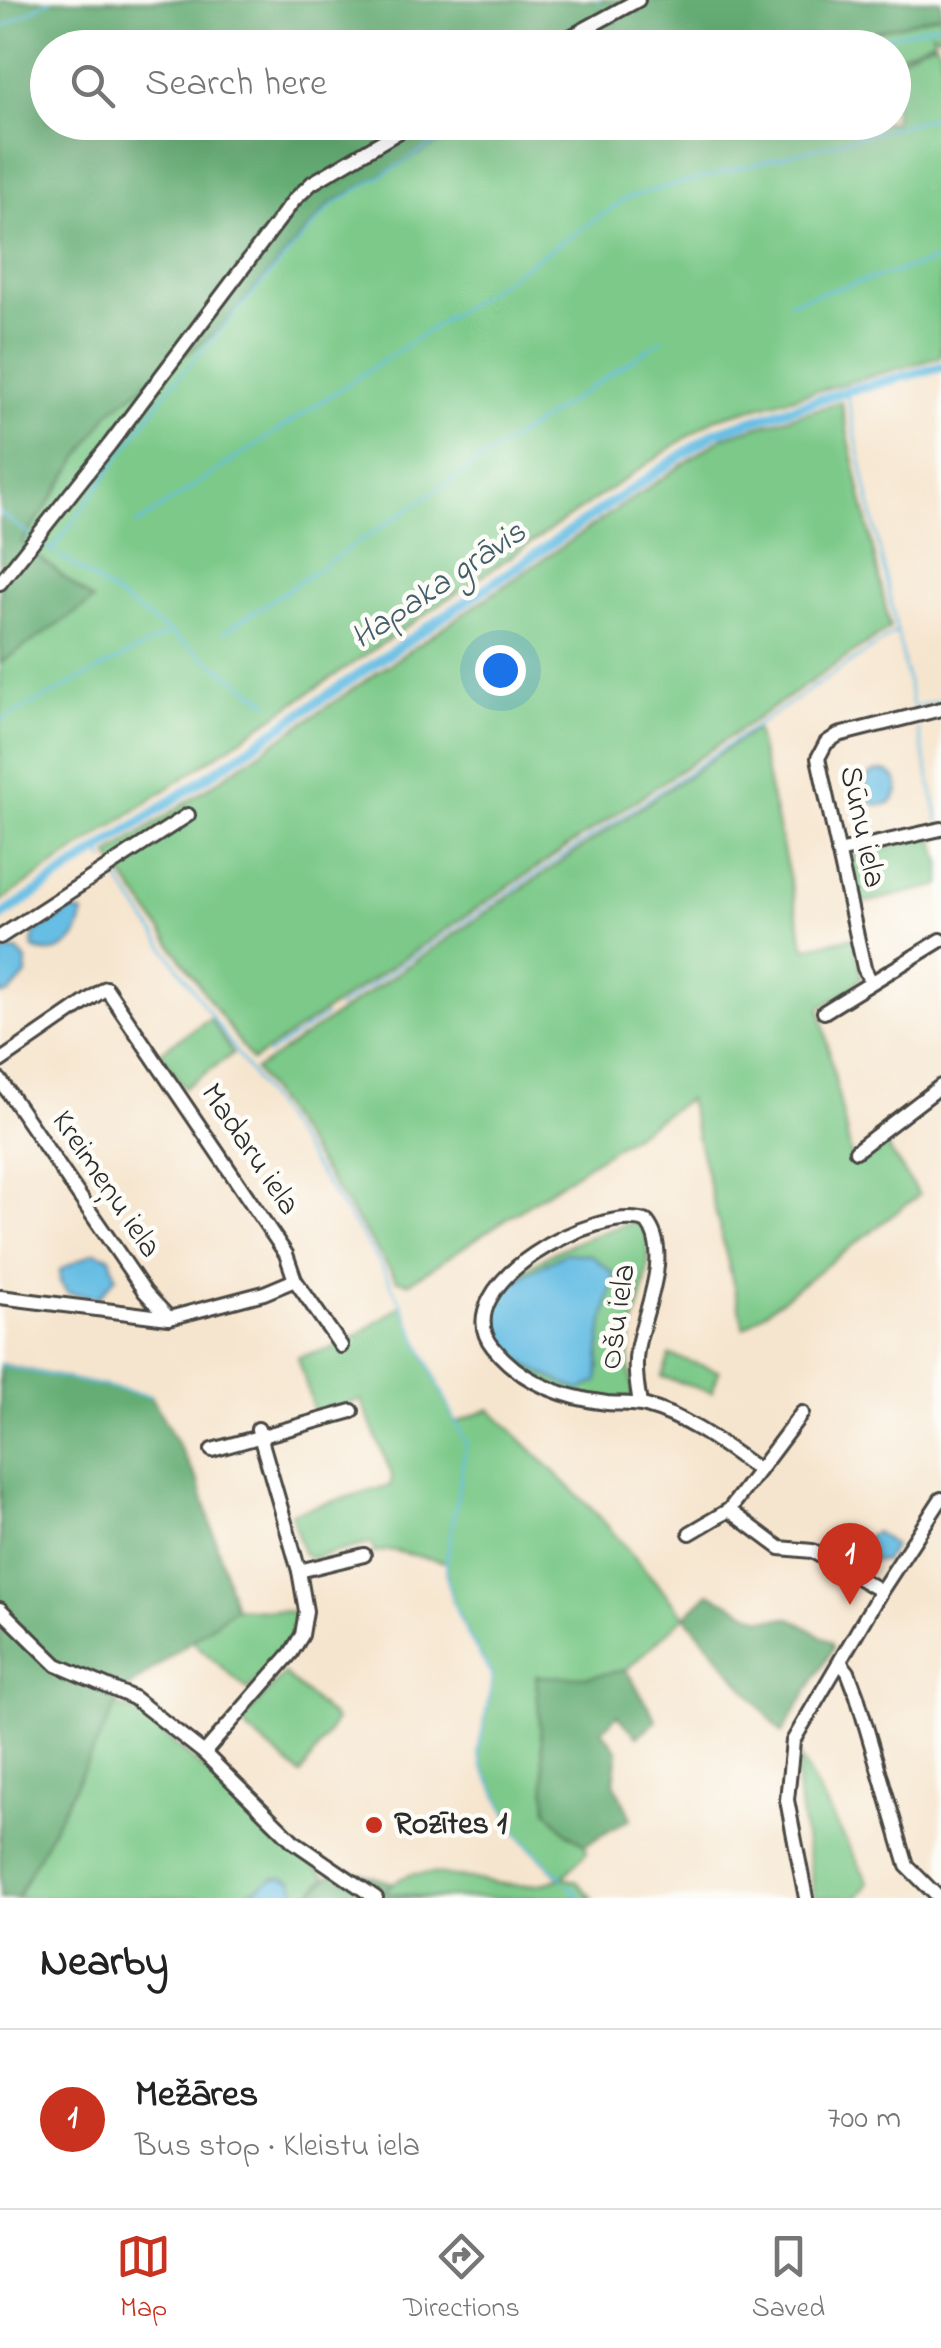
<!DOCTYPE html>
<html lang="en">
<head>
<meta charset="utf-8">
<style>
	body { margin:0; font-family:"Indie Flower",sans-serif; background:#f6f6f6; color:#222 }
	.you { position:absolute; left:500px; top:670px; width:35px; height:35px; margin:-25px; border:8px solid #fff; border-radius:50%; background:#1a73e8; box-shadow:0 0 0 15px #1a73e833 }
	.badge { display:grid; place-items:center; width:65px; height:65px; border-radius:50%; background:#c8321e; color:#fff; font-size:32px; font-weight:700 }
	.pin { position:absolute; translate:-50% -82px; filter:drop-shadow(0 2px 5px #0008) }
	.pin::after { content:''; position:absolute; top:52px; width:35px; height:30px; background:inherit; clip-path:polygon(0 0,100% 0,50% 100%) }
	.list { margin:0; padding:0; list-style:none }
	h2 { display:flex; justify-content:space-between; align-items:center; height:130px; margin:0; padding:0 40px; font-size:42px }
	h2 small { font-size:32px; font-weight:400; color:#767676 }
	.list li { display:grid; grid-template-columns:65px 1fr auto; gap:30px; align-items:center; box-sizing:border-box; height:180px; padding:0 40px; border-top:2px solid #e0e0e0 }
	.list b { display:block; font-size:38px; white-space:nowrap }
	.list p { margin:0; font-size:32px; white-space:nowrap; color:#767676 }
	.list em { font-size:32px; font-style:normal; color:#767676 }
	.icon { flex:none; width:55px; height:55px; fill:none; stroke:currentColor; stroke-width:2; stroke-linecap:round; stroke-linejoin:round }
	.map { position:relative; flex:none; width:941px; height:1898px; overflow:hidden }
	.search { position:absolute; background:#fff; box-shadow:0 10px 40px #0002; left:30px; right:30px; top:30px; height:110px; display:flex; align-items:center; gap:25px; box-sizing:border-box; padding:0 35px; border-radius:55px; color:#767676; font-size:38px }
	.sheet { height:310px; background:#fff }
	nav { display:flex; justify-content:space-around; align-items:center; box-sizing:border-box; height:140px; border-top:2px solid #e0e0e0; background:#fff; font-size:28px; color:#767676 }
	nav a { display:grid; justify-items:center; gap:5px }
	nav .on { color:#c8321e }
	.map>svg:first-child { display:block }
	.green { fill:#7cc989; stroke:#547a5a; stroke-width:2.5; fill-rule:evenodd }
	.forest { fill:#65ad75; stroke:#486c50; stroke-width:2.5 }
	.water { fill:#66bee4; stroke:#487488; stroke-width:2.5 }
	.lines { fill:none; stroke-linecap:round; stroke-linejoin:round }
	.stream { stroke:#66bee4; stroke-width:2.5 }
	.canal { stroke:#66bee4; stroke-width:10 }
	.minor-casing { stroke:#494743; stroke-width:18 }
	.minor { stroke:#fff; stroke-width:12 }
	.poi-dot { fill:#c8321e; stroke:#fdfcf7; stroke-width:4 }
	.labels { text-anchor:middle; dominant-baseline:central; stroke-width:9; stroke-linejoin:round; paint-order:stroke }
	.street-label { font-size:32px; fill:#2b2b2b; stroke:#fdfcf7 }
	.poi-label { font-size:32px; font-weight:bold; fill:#2b2b2b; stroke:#fdfcf7; text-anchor:start }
	.water-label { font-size:35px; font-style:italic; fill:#405e6c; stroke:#fdfcf7 }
</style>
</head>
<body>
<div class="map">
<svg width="941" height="1898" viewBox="0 0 941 1898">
	<rect width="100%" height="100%" fill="#fdfcf7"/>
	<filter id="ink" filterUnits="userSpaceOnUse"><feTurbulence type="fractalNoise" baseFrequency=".01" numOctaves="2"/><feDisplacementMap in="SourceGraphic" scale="20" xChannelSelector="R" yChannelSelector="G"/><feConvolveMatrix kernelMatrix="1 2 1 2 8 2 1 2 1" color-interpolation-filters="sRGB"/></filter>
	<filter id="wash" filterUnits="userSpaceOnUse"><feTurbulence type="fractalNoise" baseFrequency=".0048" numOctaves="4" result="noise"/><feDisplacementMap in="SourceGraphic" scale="40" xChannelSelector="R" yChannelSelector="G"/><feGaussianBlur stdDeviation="2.25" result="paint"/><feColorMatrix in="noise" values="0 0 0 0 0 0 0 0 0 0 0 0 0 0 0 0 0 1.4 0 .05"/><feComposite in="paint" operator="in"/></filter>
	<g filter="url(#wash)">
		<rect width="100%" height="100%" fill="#f6e5ce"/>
		<!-- green -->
		<g class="green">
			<path d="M 941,14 L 941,37 L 932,32 L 935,39 L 894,57 L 894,48 L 816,48 Z"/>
			<path d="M 936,42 L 941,51 L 941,357 L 714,419 L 0,902 L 0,663 L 93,601 L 22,544 L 110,411 L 220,329 L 330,204 L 474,123 L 894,122 L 894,62 L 921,46 Z"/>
			<path d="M 841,402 L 890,628 L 252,1061 L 109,855 L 723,437 Z"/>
			<path d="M 756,729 L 805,948 L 853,937 L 862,977 L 853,987 L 820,1008 L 852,1160 L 882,1139 L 919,1195 L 744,1328 L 688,1099 L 409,1283 L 397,1280 L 255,1070 Z"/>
			<path d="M 933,836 L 941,863 L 941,885 L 856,905 L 845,857 Z"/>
			<path d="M 210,1018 L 233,1054 L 184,1088 L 160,1052 Z"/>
			<path d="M 634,1222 L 644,1228 C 659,1272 631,1313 629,1355 C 628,1367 632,1382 634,1395 C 601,1413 520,1375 497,1348 C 491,1341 488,1328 485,1319 C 511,1262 577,1239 634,1222 ZM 614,1274 C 608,1303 594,1339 600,1367 L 539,1369 L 523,1361 Z"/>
			<path d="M 402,1305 L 456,1423 L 490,1409 L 598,1515 L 685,1616 L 626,1670 L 587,1677 L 536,1677 L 547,1810 L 567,1833 L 585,1845 L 587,1852 L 562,1878 L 576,1881 L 593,1898 L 428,1898 L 381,1892 C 391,1885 403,1875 415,1874 C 464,1870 515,1898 561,1878 L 518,1835 L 482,1766 L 478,1753 L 492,1682 L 491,1674 C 471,1640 446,1603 446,1562 L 389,1550 L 374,1553 L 372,1543 L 312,1558 L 303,1553 L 291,1513 L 391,1485 L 392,1475 L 361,1400 L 314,1412 L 298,1357 L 341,1346 Z"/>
			<path d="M 670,1355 L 719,1371 L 712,1392 L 662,1377 Z"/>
			<path d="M 235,1608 L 296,1612 C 299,1644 267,1667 248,1690 L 192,1641 Z"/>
			<path d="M 284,1674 L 336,1720 L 301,1775 L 240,1723 Z"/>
			<path d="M 116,1706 L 139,1713 L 326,1876 L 306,1898 L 296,1891 L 292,1881 L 252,1890 L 242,1898 L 17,1898 Z"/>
			<path d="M 799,1756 L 869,1883 L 858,1897 L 815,1898 L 797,1788 Z"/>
		</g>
		<!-- forest -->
		<g class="forest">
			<path d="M 0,0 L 941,0 L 941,14 L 816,47 L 48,48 L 48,122 L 474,123 L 330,204 L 220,329 L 110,411 L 22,543 L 93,601 L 0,663 Z"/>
			<path d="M 0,1364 L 151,1396 L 199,1483 L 235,1608 L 124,1691 L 17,1898 L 0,1898 Z"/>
			<path d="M 709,1593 L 762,1619 L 791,1618 L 831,1642 L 833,1648 L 782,1733 L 685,1616 Z"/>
			<path d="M 626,1670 L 657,1721 L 637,1736 L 617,1715 L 602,1730 L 618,1751 L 614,1782 L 631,1818 L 585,1845 L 567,1833 L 547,1810 L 536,1676 L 587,1677 Z"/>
			<path d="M 339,1867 L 394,1883 L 383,1892 L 428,1898 L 306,1898 Z"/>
		</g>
		<!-- water -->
		<g class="water">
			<circle cx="881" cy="788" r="17"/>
			<path d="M 72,910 L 83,913 C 81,940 61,960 33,949 L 34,933 Z"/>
			<path d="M 9,950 L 19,952 L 26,961 L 26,975 L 10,993 L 0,995 L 0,955 Z"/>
			<path d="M 94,1252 L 110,1257 L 116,1277 L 99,1297 L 68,1293 L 60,1282 L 60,1270 Z"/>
			<path d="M 566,1253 L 591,1255 L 614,1274 L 601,1335 L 598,1381 L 580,1390 C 547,1377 498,1357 493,1318 C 492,1308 497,1296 504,1290 C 522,1274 546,1264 566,1253 Z"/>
			<path d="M 875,1532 L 894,1545 L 885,1561 L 868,1560 L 867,1536 Z"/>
			<path d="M 281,1877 L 292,1880 L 296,1891 L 293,1898 L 242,1898 L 273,1878 Z"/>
		</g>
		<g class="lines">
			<!-- stream -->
			<g class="stream">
				<path d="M 598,2 L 598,0"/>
				<path d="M 0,29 L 50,0"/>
				<path d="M 590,48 L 590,46"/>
				<path d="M 844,48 L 941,23"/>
				<path d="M 789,302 L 941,259"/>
				<path d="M 846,391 L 913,707 L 941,700"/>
				<path d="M 0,513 L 31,536"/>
				<path d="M 137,524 L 629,197 L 941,115"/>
				<path d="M 43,544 L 269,703"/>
				<path d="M 52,551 L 172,384 L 332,205 L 471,122"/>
				<path d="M 224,632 L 663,339"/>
				<path d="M 0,721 L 168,634"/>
				<path d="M 918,729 L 939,821"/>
				<path d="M 99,851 L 105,860"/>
				<path d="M 114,873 L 380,1263 L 402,1305 L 466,1444 L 446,1562 C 446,1603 470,1640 491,1674 L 492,1682 L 478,1753 L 482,1766 L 518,1835 L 562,1878"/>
				<path d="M 337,1008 L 897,631"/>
				<path d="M 267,1055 L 325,1016"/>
				<path d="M 0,1365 L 151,1396"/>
				<path d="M 568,1885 L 582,1898"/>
			</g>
			<!-- canal -->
			<path class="canal" d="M 0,917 L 716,432 L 846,391 L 941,367"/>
		</g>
	</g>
	<g filter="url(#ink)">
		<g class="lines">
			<defs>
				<g id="minor">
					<path d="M 550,48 L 638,0"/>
					<path d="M 0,583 L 110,444 L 294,200 L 312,183 L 415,122"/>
					<path d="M 838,852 L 941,829"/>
					<path d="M 0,937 L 188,815"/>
					<path d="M 871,982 L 864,968 L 818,758 L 826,743 L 838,735 L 941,709"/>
					<path d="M 824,1012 L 941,940"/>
					<path d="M 0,1061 L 106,988 L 286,1254 L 295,1280 L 341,1346"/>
					<path d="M 0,1080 L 145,1292 L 169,1318"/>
					<path d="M 856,1151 L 941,1086"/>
					<path d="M 0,1297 L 169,1318 L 264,1293 L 295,1280"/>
					<path d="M 640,1404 C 637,1387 634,1368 637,1350 C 643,1313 673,1255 647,1222 C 600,1202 444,1286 493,1347 C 521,1382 564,1398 607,1403 C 620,1404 633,1403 646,1406 C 689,1418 723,1445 759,1470"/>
					<path d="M 212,1450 L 352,1411"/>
					<path d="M 729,1510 L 802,1413"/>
					<path d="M 690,1533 L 729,1510 L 780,1548 L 812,1551 L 881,1591"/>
					<path d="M 299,1571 L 364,1555"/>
					<path d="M 0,1609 L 57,1665 L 134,1698 L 204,1753 L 293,1841 L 376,1898"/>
					<path d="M 840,1662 L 848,1672 L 857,1696 L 907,1866 L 939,1898"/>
					<path d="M 204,1753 L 291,1653 L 302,1635 L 306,1611 L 299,1571 L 258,1429"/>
					<path d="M 806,1898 L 787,1800 L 793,1741 L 881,1591 L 941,1499"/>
				</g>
			</defs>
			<!-- minor casing -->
			<use href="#minor" class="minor-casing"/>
			<!-- minor -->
			<use href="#minor" class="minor"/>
		</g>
	</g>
	<!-- markers -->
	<circle class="poi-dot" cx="374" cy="1825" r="10"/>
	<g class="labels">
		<!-- street labels -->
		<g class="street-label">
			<text transform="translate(861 827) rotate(78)">Sūnu iela</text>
			<text transform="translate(249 1150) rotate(56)">Madaru iela</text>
			<text transform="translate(105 1185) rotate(56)">Kreimeņu iela</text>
			<text transform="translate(619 1317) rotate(-82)">Ošu iela</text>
		</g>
		<!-- poi labels -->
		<g class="poi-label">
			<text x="394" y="1825">Rozītes 1</text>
		</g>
		<!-- water labels -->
		<g class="water-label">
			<text transform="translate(439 586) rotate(-34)">Hapaka grāvis</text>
		</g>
	</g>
</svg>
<div class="you"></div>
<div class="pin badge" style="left:850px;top:1605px">1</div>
<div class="search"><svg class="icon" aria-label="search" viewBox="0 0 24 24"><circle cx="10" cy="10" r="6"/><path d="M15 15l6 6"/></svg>Search here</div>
</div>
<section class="sheet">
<h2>Nearby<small></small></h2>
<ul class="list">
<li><span class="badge">1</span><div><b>Mežāres</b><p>Bus stop · Kleistu iela</p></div><em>700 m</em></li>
</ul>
</section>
<nav>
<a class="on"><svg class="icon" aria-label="map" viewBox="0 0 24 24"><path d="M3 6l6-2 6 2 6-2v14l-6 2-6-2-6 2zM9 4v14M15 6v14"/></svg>Map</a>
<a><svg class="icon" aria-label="directions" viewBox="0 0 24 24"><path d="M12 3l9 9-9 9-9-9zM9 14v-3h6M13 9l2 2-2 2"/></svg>Directions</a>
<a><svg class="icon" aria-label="saved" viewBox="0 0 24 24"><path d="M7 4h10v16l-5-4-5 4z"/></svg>Saved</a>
</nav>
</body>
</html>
